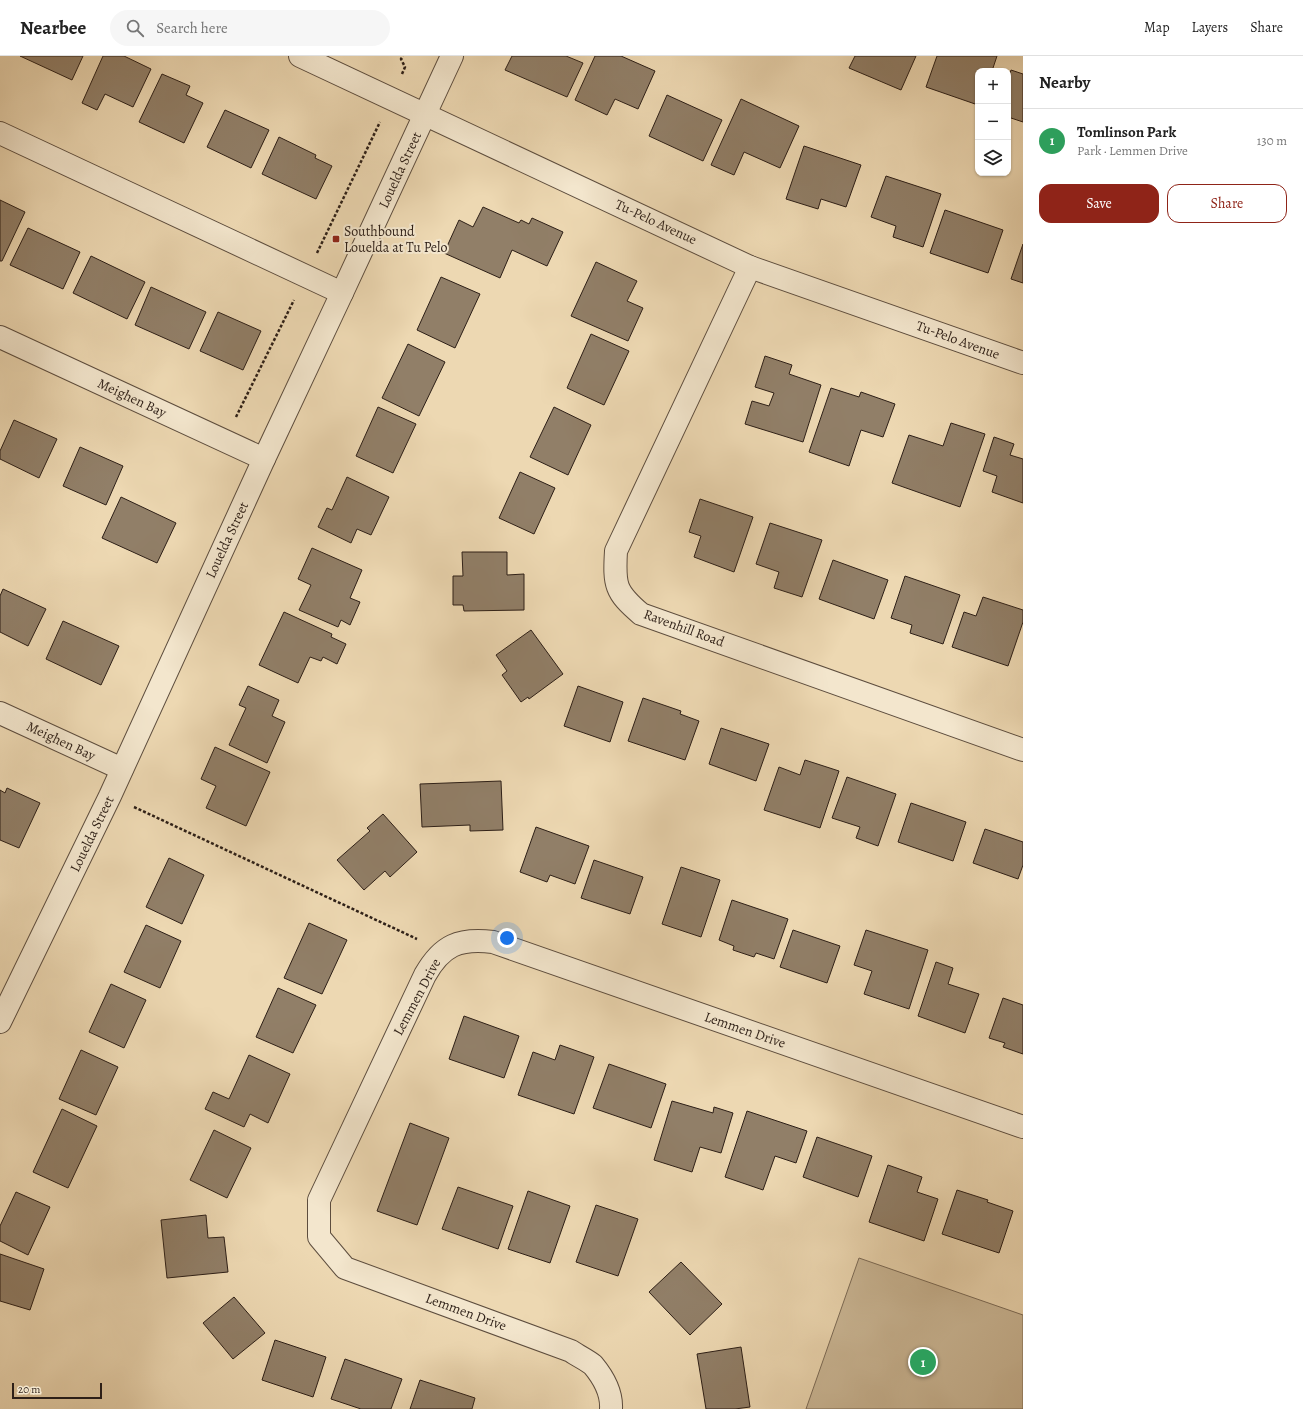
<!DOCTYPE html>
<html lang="en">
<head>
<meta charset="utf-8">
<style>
	body { margin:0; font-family:Alegreya,serif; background:#f6f6f6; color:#222 }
	.controls { position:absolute; right:12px; top:12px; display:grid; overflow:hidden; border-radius:8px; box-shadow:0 1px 3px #0004 }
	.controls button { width:36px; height:36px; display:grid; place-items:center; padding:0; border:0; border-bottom:1px solid #e0e0e0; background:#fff; color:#222; font:20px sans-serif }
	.scale { position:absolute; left:12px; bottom:10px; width:90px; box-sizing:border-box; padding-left:4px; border:2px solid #2d1f17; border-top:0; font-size:11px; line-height:14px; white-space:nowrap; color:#2d1f17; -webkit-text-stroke:3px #f3e6cd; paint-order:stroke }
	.you { position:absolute; left:507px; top:882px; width:14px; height:14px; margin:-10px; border:3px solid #fff; border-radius:50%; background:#1a73e8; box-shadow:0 0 0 6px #1a73e833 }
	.badge { display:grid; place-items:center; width:26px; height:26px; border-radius:50%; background:#8f2418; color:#fff; font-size:13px; font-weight:700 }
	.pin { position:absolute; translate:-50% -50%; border:2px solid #fff; box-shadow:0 1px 4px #0006 }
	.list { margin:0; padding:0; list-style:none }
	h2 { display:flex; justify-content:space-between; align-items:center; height:52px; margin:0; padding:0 16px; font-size:17px }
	h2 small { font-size:13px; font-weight:400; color:#767676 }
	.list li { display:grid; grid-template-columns:26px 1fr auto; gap:12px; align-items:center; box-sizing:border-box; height:64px; padding:0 16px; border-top:1px solid #e0e0e0 }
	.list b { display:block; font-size:15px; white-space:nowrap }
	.list p { margin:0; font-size:13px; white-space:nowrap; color:#767676 }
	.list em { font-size:13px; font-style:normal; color:#767676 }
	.actions { display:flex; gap:8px; padding:12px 16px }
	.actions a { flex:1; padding:9px 0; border:1px solid #8f2418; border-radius:12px; text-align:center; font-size:14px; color:#8f2418 }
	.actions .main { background:#8f2418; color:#fff }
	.icon { flex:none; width:22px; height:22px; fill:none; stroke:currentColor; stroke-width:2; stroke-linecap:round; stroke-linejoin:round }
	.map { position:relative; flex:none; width:1023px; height:1353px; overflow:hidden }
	header { display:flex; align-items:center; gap:24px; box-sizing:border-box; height:56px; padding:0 20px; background:#fff; border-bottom:1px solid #e0e0e0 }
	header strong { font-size:19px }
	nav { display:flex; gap:22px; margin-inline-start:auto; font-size:14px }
	.search { width:280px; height:36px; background:#f6f6f6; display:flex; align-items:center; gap:10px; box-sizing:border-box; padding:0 14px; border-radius:22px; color:#767676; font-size:15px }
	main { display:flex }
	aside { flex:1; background:#fff }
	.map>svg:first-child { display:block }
	.green { fill:#ccb998; stroke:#7c6c58 }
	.building { fill:#917f68; stroke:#2d1f17 }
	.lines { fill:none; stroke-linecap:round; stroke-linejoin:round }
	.minor-casing { stroke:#5d4d3e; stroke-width:24 }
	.path { stroke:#2d1f17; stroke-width:2.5; stroke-dasharray:3 2; stroke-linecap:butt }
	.minor { stroke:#f3e6cd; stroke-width:22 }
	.poi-dot { fill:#8f2418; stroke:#f3e6cd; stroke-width:1.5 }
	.labels { text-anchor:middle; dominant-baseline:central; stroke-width:4; stroke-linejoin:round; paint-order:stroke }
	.street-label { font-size:14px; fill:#2d1f17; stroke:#f3e6cd }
	.poi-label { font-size:14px; fill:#2d1f17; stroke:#f3e6cd; text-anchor:start }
</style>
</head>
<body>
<header>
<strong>Nearbee</strong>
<div class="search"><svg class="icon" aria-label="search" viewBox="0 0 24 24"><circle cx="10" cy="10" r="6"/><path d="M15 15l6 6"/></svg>Search here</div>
<nav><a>Map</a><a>Layers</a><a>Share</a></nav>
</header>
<main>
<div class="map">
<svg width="1023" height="1353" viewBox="0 0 1023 1353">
	<rect width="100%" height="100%" fill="#edd8b2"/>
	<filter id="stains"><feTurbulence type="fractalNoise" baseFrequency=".005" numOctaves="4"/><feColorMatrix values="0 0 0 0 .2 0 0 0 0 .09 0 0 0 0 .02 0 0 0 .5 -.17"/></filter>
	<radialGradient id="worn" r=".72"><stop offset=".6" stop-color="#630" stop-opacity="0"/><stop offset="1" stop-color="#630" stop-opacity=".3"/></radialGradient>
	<!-- green -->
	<path class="green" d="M 859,1202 L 1023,1259 L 1023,1353 L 806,1353 Z"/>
	<!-- building -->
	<g class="building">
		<path d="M 20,0 L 83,0 L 72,24 Z"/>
		<path d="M 103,0 L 124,0 L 151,13 L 133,51 L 105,38 L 97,54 L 82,47 Z"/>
		<path d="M 512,0 L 566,0 L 583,7 L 567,41 L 505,14 Z"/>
		<path d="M 595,0 L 621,0 L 655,15 L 638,53 L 615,43 L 607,59 L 575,44 Z"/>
		<path d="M 855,0 L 916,0 L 901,34 L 849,12 Z"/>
		<path d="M 937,0 L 997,0 L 992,15 L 978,15 L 978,49 L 926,31 Z"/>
		<path d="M 1011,14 L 1023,18 L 1023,66 L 1008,61 L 1008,23 Z"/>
		<path d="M 162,18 L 190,30 L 186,39 L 203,47 L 184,87 L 139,66 Z"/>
		<path d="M 667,39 L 722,64 L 703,105 L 649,80 Z"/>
		<path d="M 741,43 L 799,70 L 780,112 L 744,96 L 734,119 L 711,109 Z"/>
		<path d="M 225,54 L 269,74 L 251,112 L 207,91 Z"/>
		<path d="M 279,81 L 316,99 L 315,102 L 332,110 L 316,143 L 262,118 Z"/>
		<path d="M 804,90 L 861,109 L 846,151 L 821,143 L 818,153 L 786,143 Z"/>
		<path d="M 886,120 L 941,138 L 923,191 L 893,181 L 896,170 L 871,161 Z"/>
		<path d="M 0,144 L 25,156 L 2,205 L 0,205 Z"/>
		<path d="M 483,151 L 519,167 L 521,164 L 529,168 L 532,162 L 563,176 L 547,210 L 512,194 L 500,222 L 444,197 L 459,164 L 473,171 Z"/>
		<path d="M 945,154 L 1003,174 L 988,217 L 930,197 Z"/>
		<path d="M 28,172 L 80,196 L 63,233 L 10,209 Z"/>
		<path d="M 1023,188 L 1023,227 L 1011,223 Z"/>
		<path d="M 91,200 L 145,226 L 127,263 L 73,237 Z"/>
		<path d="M 596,206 L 637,225 L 627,245 L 643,252 L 628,285 L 571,260 Z"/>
		<path d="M 441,221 L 480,238 L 455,292 L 417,274 Z"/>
		<path d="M 151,231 L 206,256 L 189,293 L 135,269 Z"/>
		<path d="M 218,256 L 261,275 L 243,314 L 200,295 Z"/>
		<path d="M 591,278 L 629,295 L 604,349 L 567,332 Z"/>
		<path d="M 408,288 L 445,306 L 419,360 L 382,342 Z"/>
		<path d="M 765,300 L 792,309 L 789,318 L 821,329 L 803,386 L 745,368 L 752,345 L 769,350 L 774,337 L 755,331 Z"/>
		<path d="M 831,332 L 859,341 L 861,336 L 895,348 L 883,381 L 861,374 L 849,410 L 809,396 Z"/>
		<path d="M 378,351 L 416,368 L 393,417 L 356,400 Z"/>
		<path d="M 554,351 L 591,369 L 568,419 L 530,401 Z"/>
		<path d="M 14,364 L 57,383 L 39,422 L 0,403 L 0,395 Z"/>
		<path d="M 951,367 L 985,378 L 960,451 L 892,427 L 909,379 L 943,390 Z"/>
		<path d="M 994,381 L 1014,388 L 1010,399 L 1023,403 L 1023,447 L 992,436 L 997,420 L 983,415 Z"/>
		<path d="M 80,391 L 123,410 L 106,449 L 63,430 Z"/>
		<path d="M 520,416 L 555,432 L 534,478 L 499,462 Z"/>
		<path d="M 347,421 L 389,441 L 371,479 L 357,473 L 351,487 L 318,471 L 327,452 L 332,454 Z"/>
		<path d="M 121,441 L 176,467 L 157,507 L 102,482 Z"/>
		<path d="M 700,443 L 753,461 L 734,516 L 694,501 L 701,480 L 689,476 Z"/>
		<path d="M 770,467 L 822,484 L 802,541 L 774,532 L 779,516 L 756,508 Z"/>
		<path d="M 312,492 L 362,514 L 350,542 L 360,546 L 350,569 L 341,564 L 338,571 L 299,554 L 311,529 L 298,523 Z"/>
		<path d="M 462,496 L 507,496 L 507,519 L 524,518 L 524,554 L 464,555 L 463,549 L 453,549 L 453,520 L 463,520 Z"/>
		<path d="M 833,504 L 888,524 L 874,563 L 819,543 Z"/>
		<path d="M 905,520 L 960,539 L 943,588 L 910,577 L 912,569 L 891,562 Z"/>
		<path d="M 3,533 L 46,553 L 28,590 L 0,576 L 0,540 Z"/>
		<path d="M 983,541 L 1023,554 L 1023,566 L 1008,610 L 952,591 L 964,556 L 976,560 Z"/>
		<path d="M 284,556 L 332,578 L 331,581 L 346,588 L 337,608 L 323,601 L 321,605 L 310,601 L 298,627 L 259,609 Z"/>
		<path d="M 63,565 L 119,590 L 101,629 L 46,603 Z"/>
		<path d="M 531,574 L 563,618 L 529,643 L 528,641 L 521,646 L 502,619 L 507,615 L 496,599 Z"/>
		<path d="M 248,630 L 279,644 L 272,660 L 285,666 L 267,707 L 229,689 L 246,652 L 239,649 Z"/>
		<path d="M 578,630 L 623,646 L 610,686 L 564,670 Z"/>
		<path d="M 643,642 L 681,655 L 680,658 L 699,665 L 685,704 L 628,685 Z"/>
		<path d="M 721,672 L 769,688 L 756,725 L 709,708 Z"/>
		<path d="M 215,691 L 270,716 L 246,770 L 206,752 L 216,730 L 201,723 Z"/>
		<path d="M 805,704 L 839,715 L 820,772 L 764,754 L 779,711 L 800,719 Z"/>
		<path d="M 847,721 L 896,738 L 878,790 L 856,782 L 860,771 L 832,762 Z"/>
		<path d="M 501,725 L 503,774 L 470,775 L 470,769 L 422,771 L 420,728 Z"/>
		<path d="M 7,732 L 40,747 L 19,792 L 0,784 L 0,734 L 5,737 Z"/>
		<path d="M 911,747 L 966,766 L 953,805 L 898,786 Z"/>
		<path d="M 383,758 L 417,796 L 390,821 L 385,815 L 364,834 L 337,804 L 370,775 L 367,772 Z"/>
		<path d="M 536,771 L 589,790 L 575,828 L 550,819 L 547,826 L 520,816 Z"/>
		<path d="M 985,773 L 1023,786 L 1023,809 L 1018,823 L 973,807 Z"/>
		<path d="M 169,802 L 204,819 L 182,868 L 146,851 Z"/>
		<path d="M 594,804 L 643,821 L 630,858 L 581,842 Z"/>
		<path d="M 681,811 L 720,824 L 701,881 L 662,868 Z"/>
		<path d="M 732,844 L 788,863 L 774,903 L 756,897 L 754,901 L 733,894 L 734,890 L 719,884 Z"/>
		<path d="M 309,867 L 347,884 L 322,938 L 284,922 Z"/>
		<path d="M 146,869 L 181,885 L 160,932 L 124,916 Z"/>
		<path d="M 793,874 L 840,890 L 827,927 L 780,911 Z"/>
		<path d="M 866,874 L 928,894 L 909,953 L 864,938 L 872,915 L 854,909 Z"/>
		<path d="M 936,906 L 953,912 L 948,928 L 979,938 L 965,977 L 918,960 Z"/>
		<path d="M 111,928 L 146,944 L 124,992 L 89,976 Z"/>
		<path d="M 278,932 L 316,949 L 293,997 L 256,981 Z"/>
		<path d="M 1003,942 L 1023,949 L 1023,998 L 1003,991 L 1005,987 L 989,982 Z"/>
		<path d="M 464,960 L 519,980 L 504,1022 L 449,1003 Z"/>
		<path d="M 560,989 L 594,1001 L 574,1058 L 518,1039 L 533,996 L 555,1004 Z"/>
		<path d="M 81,994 L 118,1011 L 96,1059 L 59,1043 Z"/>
		<path d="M 249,999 L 290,1018 L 268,1067 L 250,1058 L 244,1071 L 205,1053 L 213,1036 L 229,1043 Z"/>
		<path d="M 609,1008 L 666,1028 L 651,1072 L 593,1052 Z"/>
		<path d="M 672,1045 L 713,1057 L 714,1051 L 733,1057 L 721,1097 L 700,1091 L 692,1116 L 654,1104 Z"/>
		<path d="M 62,1053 L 97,1070 L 68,1132 L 33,1116 Z"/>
		<path d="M 747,1055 L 807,1075 L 796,1107 L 775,1100 L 763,1134 L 725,1121 Z"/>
		<path d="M 410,1067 L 449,1082 L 417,1169 L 377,1155 Z"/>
		<path d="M 214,1074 L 251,1092 L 227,1142 L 190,1124 Z"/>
		<path d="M 817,1081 L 872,1100 L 858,1141 L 803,1121 Z"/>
		<path d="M 888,1109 L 922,1121 L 917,1136 L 938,1143 L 924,1185 L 869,1166 Z"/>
		<path d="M 458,1131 L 513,1150 L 498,1193 L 442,1173 Z"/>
		<path d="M 957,1134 L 988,1144 L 987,1146 L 1013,1155 L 999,1197 L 942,1178 Z"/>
		<path d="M 528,1135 L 570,1150 L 550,1207 L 508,1193 Z"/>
		<path d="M 16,1136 L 50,1151 L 28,1199 L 0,1185 L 0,1170 Z"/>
		<path d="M 596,1149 L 638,1163 L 618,1220 L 576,1206 Z"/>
		<path d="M 206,1159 L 208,1182 L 224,1181 L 228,1216 L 167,1222 L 161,1164 Z"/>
		<path d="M 0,1198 L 44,1213 L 30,1254 L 0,1245 Z"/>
		<path d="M 681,1206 L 722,1248 L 690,1279 L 649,1236 Z"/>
		<path d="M 234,1241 L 265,1277 L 233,1303 L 203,1267 Z"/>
		<path d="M 275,1284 L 326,1301 L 313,1341 L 262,1324 Z"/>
		<path d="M 741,1291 L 750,1351 L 735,1353 L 706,1353 L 697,1298 Z"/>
		<path d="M 345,1303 L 402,1323 L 391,1353 L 361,1353 L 331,1343 Z"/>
		<path d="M 420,1324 L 475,1342 L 472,1353 L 410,1353 Z"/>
	</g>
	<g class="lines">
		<defs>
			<g id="minor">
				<path d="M 300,0 L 750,211 L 1023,307"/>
				<path d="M 0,77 L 342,237"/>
				<path d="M 750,211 L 616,495 C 614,529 615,536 641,558 L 1023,694"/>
				<path d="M 0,281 L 264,403"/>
				<path d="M 0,657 L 122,713"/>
				<path d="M 0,966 L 110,740 L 264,403 L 342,237 L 452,0"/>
				<path d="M 611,1353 C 612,1337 603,1321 593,1309 C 587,1304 578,1300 571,1295 L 345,1212 L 319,1181 L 319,1144 L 425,919 C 442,889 459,882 493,886 L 1023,1071"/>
			</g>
		</defs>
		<!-- minor casing -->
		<use href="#minor" class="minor-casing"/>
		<!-- path -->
		<g class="path">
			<path d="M 402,18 L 405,11 L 401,3 L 403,0"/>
			<path d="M 317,197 L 380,66"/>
			<path d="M 236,361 L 294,244"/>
			<path d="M 134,751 L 417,883"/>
		</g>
		<!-- minor -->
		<use href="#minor" class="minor"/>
	</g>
	<!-- markers -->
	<rect class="poi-dot" x="332" y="179" width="8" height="8" rx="2"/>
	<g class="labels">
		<!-- street labels -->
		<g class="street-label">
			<text transform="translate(400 114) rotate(-65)">Louelda Street</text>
			<text transform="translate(656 166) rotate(25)">Tu-Pelo Avenue</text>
			<text transform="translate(958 284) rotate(20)">Tu-Pelo Avenue</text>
			<text transform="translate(132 342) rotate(25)">Meighen Bay</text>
			<text transform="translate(227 484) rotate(-65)">Louelda Street</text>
			<text transform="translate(684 572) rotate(20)">Ravenhill Road</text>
			<text transform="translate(61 685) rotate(25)">Meighen Bay</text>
			<text transform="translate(92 778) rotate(-64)">Louelda Street</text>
			<text transform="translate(417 941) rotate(-62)">Lemmen Drive</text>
			<text transform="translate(745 974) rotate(19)">Lemmen Drive</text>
			<text transform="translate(466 1256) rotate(20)">Lemmen Drive</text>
		</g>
		<!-- poi labels -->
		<g class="poi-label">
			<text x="344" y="175">Southbound<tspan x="344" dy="16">Louelda at Tu Pelo</tspan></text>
		</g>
	</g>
	<rect width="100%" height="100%" filter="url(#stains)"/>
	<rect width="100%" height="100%" fill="url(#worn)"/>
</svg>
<div class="controls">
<button>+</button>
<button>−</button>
<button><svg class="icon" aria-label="layers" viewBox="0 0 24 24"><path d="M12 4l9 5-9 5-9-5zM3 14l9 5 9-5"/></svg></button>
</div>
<div class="scale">20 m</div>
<div class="you"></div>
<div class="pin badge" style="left:923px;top:1306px;background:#2e9e5b">1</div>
</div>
<aside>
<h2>Nearby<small></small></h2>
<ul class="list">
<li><span class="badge" style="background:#2e9e5b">1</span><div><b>Tomlinson Park</b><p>Park · Lemmen Drive</p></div><em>130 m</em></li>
</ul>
<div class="actions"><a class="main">Save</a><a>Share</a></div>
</aside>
</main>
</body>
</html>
